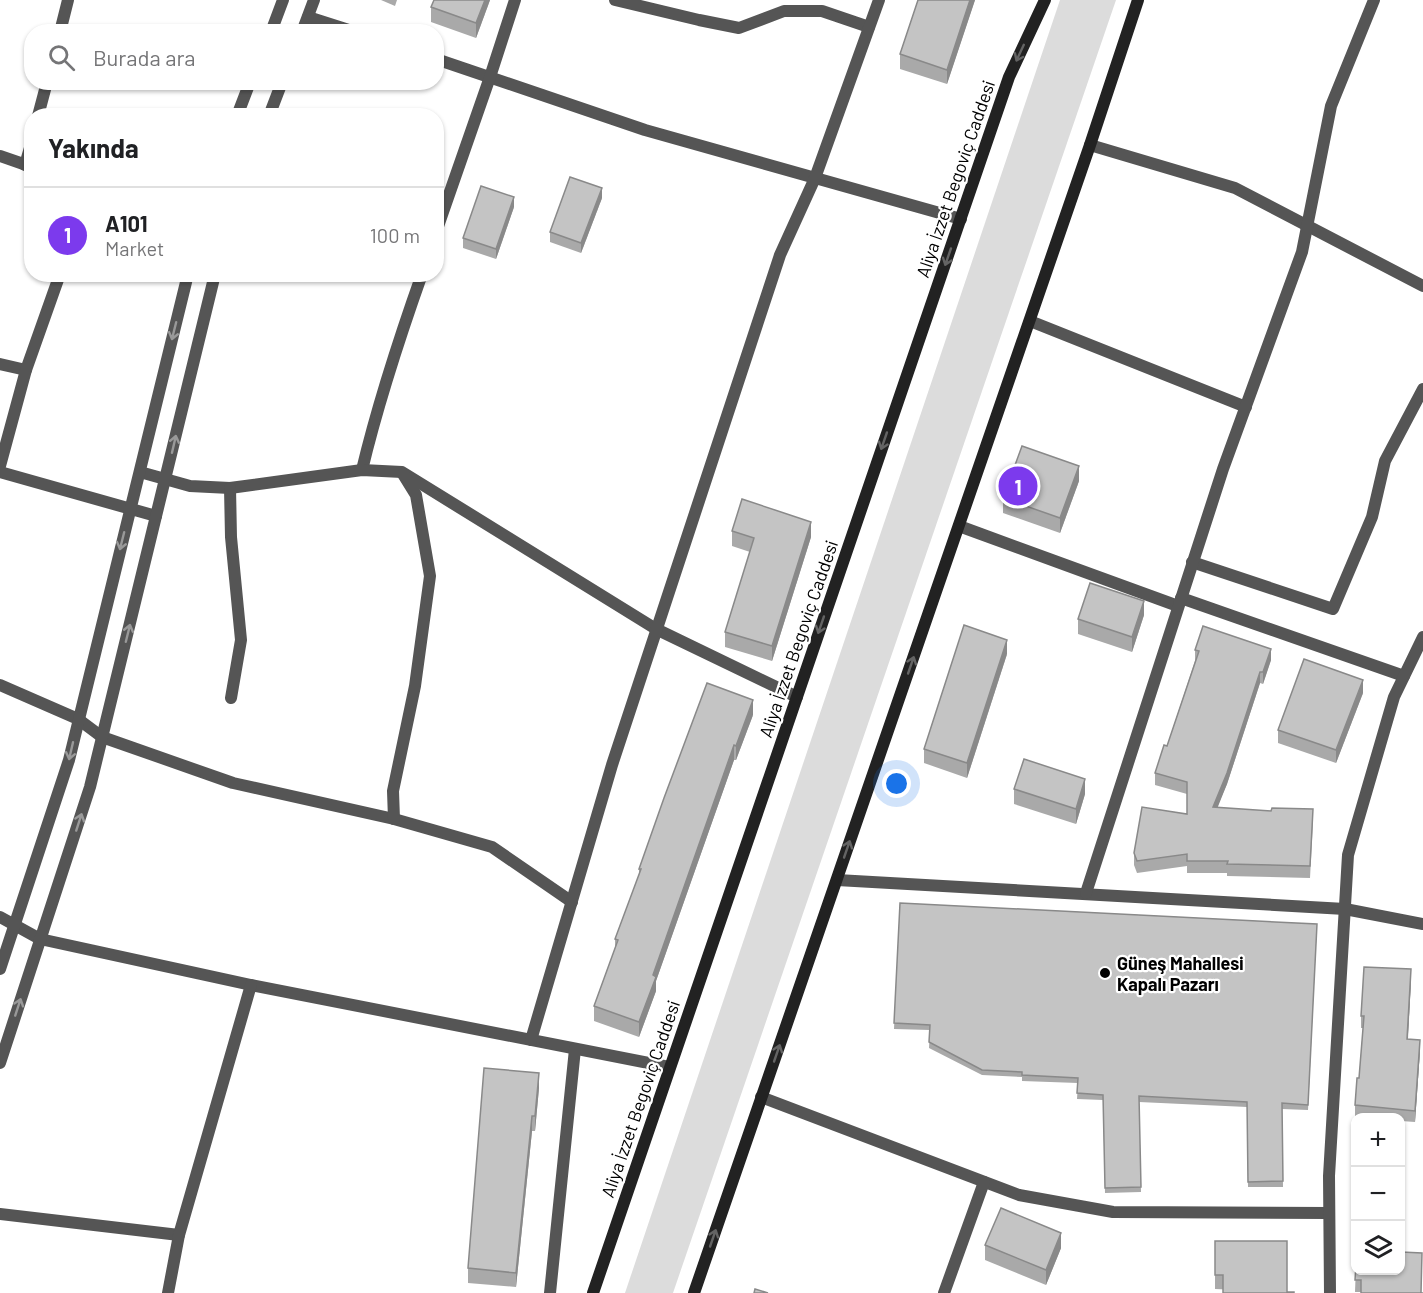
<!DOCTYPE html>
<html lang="tr">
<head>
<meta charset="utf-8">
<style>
	body { margin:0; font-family:Barlow,sans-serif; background:#f2f2f2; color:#202124 }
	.controls { position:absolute; right:18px; bottom:18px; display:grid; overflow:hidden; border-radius:12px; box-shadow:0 2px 4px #0004 }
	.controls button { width:54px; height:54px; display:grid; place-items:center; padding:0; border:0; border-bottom:2px solid #e0e0e0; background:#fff; color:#202124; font:30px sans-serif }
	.you { position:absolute; left:897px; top:784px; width:21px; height:21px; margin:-15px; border:4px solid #fff; border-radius:50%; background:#1a73e8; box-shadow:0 0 0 9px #1a73e833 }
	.badge { display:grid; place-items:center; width:39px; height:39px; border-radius:50%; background:#7c3aed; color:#fff; font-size:20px; font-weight:700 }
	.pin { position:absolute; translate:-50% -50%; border:3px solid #fff; box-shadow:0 2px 6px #0006 }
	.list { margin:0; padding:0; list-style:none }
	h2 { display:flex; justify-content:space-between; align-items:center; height:78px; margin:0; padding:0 24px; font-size:26px }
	h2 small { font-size:20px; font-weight:400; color:#757577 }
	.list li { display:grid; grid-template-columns:39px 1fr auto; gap:18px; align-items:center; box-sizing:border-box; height:96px; padding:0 24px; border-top:2px solid #e0e0e0 }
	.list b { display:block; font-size:22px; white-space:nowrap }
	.list p { margin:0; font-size:20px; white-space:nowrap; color:#757577 }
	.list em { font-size:20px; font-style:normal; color:#757577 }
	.icon { flex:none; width:33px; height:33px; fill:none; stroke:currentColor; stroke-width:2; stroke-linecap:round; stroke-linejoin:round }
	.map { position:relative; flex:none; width:1423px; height:1293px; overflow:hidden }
	.search { position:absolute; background:#fff; box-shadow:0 2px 4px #0004; left:24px; top:24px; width:420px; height:66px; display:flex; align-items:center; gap:15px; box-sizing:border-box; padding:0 21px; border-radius:24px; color:#757577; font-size:22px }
	.panel { position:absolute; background:#fff; box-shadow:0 2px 4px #0004; left:24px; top:108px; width:420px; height:174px; border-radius:24px }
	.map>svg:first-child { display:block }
	.green { fill:#dcdcdc }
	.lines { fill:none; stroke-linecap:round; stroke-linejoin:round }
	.minor { stroke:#555; stroke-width:12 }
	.tertiary { stroke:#555; stroke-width:12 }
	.secondary { stroke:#222; stroke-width:12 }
	.wall { fill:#a9a9a9 }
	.shaded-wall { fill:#898989 }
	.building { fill:#c4c4c4; stroke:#898989; stroke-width:1.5 }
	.oneway { stroke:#646464 }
	.oneway2 { stroke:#999 }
	.poi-dot { fill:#000; stroke:#fff; stroke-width:2 }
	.labels { text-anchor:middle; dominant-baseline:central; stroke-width:4.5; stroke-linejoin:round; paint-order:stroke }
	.street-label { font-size:18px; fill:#000; stroke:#fff }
	.poi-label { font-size:18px; font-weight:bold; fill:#000; stroke:#fff; text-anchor:start }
</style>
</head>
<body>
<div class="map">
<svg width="1423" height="1293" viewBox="0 0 1423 1293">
	<rect width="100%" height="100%" fill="#fff"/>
	<!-- green -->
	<path class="green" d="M 1060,0 L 1116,0 L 673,1293 L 625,1293 Z"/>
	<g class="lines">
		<!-- minor -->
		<g class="minor">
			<path d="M 615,0 L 699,20 L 739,28 L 784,11 L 822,11 L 869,27"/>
			<path d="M 308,17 L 355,32"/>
			<path d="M 60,32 L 68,0"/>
			<path d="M 436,59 L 645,130 L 961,219"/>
			<path d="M 38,116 L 47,82"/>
			<path d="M 1090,145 L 1235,188 L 1423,286"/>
			<path d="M 0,156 L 32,167"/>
			<path d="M 25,165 L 32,141"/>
			<path d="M 436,232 L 490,77 L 515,0"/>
			<path d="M 1030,321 L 1246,407"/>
			<path d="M 0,364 L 26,370"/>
			<path d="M 0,466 L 26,370 L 60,274"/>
			<path d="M 362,470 C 378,403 399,339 422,274"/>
			<path d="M 0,472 L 156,516"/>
			<path d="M 140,472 L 190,486 L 230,488 L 362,470 L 402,472 L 656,629 L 797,697"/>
			<path d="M 230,488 L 231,537 L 241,640 L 231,698"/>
			<path d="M 959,526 L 1178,606"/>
			<path d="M 1192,562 L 1333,609 L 1372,517 L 1385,461 L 1423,389"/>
			<path d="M 1181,598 L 1404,676"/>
			<path d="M 0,685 L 78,719 L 102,737 L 233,783 L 394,819 L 492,847 L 572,902"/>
			<path d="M 394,819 L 393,791 L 415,686 L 430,576 L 416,495 L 403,474"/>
			<path d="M 837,880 L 1345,909 L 1423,924"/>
			<path d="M 1086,893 L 1223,469 L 1302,252 L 1331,106 L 1374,0"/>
			<path d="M 0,917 L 40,939 L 251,985 L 669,1067"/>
			<path d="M 531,1040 L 612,765 L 780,255 L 815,178 L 879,0"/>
			<path d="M 761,1097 L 1019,1195 L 1113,1212 L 1329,1213"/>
			<path d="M 0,1214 L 179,1235"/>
			<path d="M 168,1293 L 179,1235 L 251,985"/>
			<path d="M 550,1293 L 575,1049"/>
			<path d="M 944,1293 L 984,1182"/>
			<path d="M 1330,1293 L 1329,1176 L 1348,855 L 1394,697 L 1423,637"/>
		</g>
		<!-- tertiary -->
		<g class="tertiary">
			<path d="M 271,32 L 283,0"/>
			<path d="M 302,32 L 314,0"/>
			<path d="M 237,116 L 250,82"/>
			<path d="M 269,116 L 282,82"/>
			<path d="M 0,969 L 69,760 L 188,274"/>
			<path d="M 0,1063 L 90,787 L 215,274"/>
		</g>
		<!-- secondary -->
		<g class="secondary">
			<path d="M 593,1293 L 1009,77 L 1045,0"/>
			<path d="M 694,1293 L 1090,145 L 1138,0"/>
		</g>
	</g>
	<!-- wall -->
	<g class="wall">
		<path d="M 381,0 L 397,0 L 395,6 Z"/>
		<path d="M 490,0 L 476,38 L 431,22 L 431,7 Z"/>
		<path d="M 918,0 L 975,0 L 947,84 L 900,69 L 900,54 Z"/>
		<path d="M 602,198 L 581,253 L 550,242 L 550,232 Z"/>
		<path d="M 514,207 L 496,259 L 463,248 L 463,238 Z"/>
		<path d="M 1079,481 L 1060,533 L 1003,513 L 1003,498 Z"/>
		<path d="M 732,531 L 811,537 L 772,661 L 725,647 L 725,632 L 750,552 L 732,546 Z"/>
		<path d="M 1144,615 L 1132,652 L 1078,634 L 1078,619 Z"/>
		<path d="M 1195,650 L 1271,660 L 1263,684 L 1260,683 L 1227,784 L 1217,807 L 1313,821 L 1310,878 L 1227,876 L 1227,873 L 1187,873 L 1187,866 L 1137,873 L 1134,865 L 1134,853 L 1187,814 L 1187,794 L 1155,785 L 1155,773 L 1167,746 L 1195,661 Z"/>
		<path d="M 1007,654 L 967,778 L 924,763 L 924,749 Z"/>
		<path d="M 1363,693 L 1336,763 L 1278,743 L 1278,730 Z"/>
		<path d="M 753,715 L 736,760 L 734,760 L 656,981 L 656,991 L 639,1037 L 594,1021 L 594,1006 L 615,949 L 615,939 L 639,875 L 639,869 Z"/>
		<path d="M 1014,789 L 1085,794 L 1076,824 L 1014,804 Z"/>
		<path d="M 900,903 L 1317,924 L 1308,1110 L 1282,1109 L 1283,1187 L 1248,1187 L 1247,1107 L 1139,1102 L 1141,1192 L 1105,1193 L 1103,1100 L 1077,1099 L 1078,1083 L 1022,1081 L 1022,1077 L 982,1075 L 929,1048 L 930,1030 L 894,1029 Z"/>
		<path d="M 1411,981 L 1408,1039 L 1420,1051 L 1415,1122 L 1401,1121 L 1401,1118 L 1355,1117 L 1355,1105 L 1359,1078 L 1363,1028 L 1361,1028 L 1361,1016 Z"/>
		<path d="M 539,1088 L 535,1131 L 532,1131 L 516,1287 L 468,1283 L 468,1268 Z"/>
		<path d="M 1215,1241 L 1287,1292 L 1215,1289 Z"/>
		<path d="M 985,1245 L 1061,1248 L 1046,1285 L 985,1260 Z"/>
		<path d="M 1356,1265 L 1401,1270 L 1361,1292 L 1355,1292 Z"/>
	</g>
	<!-- shaded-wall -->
	<g class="shaded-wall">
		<path d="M 485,0 L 490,0 L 476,38 L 476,23 Z"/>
		<path d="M 970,0 L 975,0 L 947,84 L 947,70 Z"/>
		<path d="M 602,188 L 602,198 L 581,253 L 581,243 Z"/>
		<path d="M 514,197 L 514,207 L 496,259 L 496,249 Z"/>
		<path d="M 1079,466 L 1079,481 L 1060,533 L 1060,518 Z"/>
		<path d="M 811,522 L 811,537 L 772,661 L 772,646 Z"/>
		<path d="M 1144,601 L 1144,615 L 1132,652 L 1132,637 Z"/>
		<path d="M 1007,640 L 1007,654 L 967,778 L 967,763 Z"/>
		<path d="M 1271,649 L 1271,660 L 1263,684 L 1263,672 Z"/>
		<path d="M 1260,672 L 1260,683 L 1227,784 L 1213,819 L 1213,807 Z"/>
		<path d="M 1363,680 L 1363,693 L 1336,763 L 1336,750 Z"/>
		<path d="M 753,700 L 753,715 L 736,760 L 736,746 Z"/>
		<path d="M 734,745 L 734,760 L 656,981 L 656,991 L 639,1037 L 639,1022 L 653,975 Z"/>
		<path d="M 1085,779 L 1085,794 L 1076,824 L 1076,809 Z"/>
		<path d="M 1411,969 L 1411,981 L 1407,1051 L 1407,1039 Z"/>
		<path d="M 1420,1040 L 1420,1051 L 1415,1122 L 1415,1111 Z"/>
		<path d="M 539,1073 L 539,1088 L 535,1131 L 535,1116 Z"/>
		<path d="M 532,1116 L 532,1131 L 516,1287 L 516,1273 Z"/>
		<path d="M 1061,1233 L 1061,1248 L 1046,1285 L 1046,1270 Z"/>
	</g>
	<!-- building -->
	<g class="building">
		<path d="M 434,0 L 485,0 L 476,23 L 431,7 Z"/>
		<path d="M 918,0 L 970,0 L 947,70 L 900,54 Z"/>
		<path d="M 570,177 L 602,188 L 581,243 L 550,232 Z"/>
		<path d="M 481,186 L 514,197 L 496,249 L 463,238 Z"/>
		<path d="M 1022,446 L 1079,466 L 1060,518 L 1003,498 Z"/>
		<path d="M 742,499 L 811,522 L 772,646 L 725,632 L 754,538 L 732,531 Z"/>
		<path d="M 1090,583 L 1144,601 L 1132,637 L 1078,619 Z"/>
		<path d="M 964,625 L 1007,640 L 967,763 L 924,749 Z"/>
		<path d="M 1203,626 L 1271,649 L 1263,672 L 1260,672 L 1227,773 L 1213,807 L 1271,811 L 1272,808 L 1313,809 L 1310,866 L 1227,864 L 1228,861 L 1187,861 L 1187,854 L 1137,861 L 1134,853 L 1142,807 L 1187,814 L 1187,782 L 1155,773 L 1164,745 L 1167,746 L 1199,651 L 1195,650 Z"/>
		<path d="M 1304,659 L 1363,680 L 1336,750 L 1278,730 Z"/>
		<path d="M 707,683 L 753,700 L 736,746 L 734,745 L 653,975 L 656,977 L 639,1022 L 594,1006 L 618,940 L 615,939 L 641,869 L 639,869 L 664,798 Z"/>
		<path d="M 1024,759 L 1085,779 L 1076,809 L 1014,789 Z"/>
		<path d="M 900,903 L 1317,924 L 1308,1105 L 1282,1103 L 1283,1181 L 1248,1182 L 1247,1102 L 1139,1096 L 1141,1187 L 1105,1188 L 1103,1095 L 1077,1093 L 1078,1078 L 1022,1075 L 1022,1072 L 982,1070 L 929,1042 L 930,1025 L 894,1023 Z"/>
		<path d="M 1364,967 L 1411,969 L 1407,1039 L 1420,1040 L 1415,1111 L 1355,1105 L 1357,1078 L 1359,1078 L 1364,1016 L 1361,1016 Z"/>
		<path d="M 484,1068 L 539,1073 L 535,1116 L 532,1116 L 516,1273 L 468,1268 Z"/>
		<path d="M 1001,1208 L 1061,1233 L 1046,1270 L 985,1245 Z"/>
		<path d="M 1215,1241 L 1287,1241 L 1287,1292 L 1294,1292 L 1294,1293 L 1223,1293 L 1223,1275 L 1215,1275 Z"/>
		<path d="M 1401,1252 L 1422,1253 L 1421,1293 L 1423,1293 L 1361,1293 L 1361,1280 L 1355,1280 L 1356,1265 L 1356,1270 L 1401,1270 Z"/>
		<path d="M 755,1289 L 768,1293 L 754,1293 Z"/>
	</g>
	<!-- one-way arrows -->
	<defs><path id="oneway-shaft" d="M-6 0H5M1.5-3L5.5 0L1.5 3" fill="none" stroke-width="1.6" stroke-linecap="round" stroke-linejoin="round" transform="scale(1.5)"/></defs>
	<g class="oneway">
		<use href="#oneway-shaft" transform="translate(1020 53) rotate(115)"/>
		<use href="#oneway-shaft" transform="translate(948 257) rotate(109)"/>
		<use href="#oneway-shaft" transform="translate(884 441) rotate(109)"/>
		<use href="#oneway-shaft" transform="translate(821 625) rotate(109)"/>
		<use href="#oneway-shaft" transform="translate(911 665) rotate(-71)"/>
		<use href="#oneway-shaft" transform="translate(847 849) rotate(-71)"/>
		<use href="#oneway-shaft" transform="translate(777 1053) rotate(-71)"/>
		<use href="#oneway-shaft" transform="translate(713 1238) rotate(-71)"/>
	</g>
	<g class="oneway2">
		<use href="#oneway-shaft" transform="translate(174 331) rotate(104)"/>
		<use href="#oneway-shaft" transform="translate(174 444) rotate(-77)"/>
		<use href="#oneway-shaft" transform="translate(122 541) rotate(104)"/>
		<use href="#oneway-shaft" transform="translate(128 633) rotate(-76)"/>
		<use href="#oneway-shaft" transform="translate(71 751) rotate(103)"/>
		<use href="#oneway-shaft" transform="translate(79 822) rotate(-72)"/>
		<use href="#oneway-shaft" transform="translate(18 1007) rotate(-72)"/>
	</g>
	<!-- markers -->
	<circle class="poi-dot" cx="1105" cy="973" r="6"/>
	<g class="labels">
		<!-- street labels -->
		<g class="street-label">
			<text transform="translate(955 179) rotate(-71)">Aliya İzzet Begoviç Caddesi</text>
			<text transform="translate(798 639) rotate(-71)">Aliya İzzet Begoviç Caddesi</text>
			<text transform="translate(640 1099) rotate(-71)">Aliya İzzet Begoviç Caddesi</text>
		</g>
		<!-- poi labels -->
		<g class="poi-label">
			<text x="1117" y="963">Güneş Mahallesi<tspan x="1117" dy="21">Kapalı Pazarı</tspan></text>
		</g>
	</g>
</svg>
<div class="controls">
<button>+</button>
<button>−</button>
<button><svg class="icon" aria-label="layers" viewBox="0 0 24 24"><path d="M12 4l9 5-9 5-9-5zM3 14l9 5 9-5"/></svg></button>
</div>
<div class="you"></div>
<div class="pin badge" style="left:1018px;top:486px">1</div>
<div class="search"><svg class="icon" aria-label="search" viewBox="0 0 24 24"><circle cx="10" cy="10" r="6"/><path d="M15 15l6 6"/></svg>Burada ara</div>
<section class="panel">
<h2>Yakında<small></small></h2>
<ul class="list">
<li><span class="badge">1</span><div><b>A101</b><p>Market</p></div><em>100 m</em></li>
</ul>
</section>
</div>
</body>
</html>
